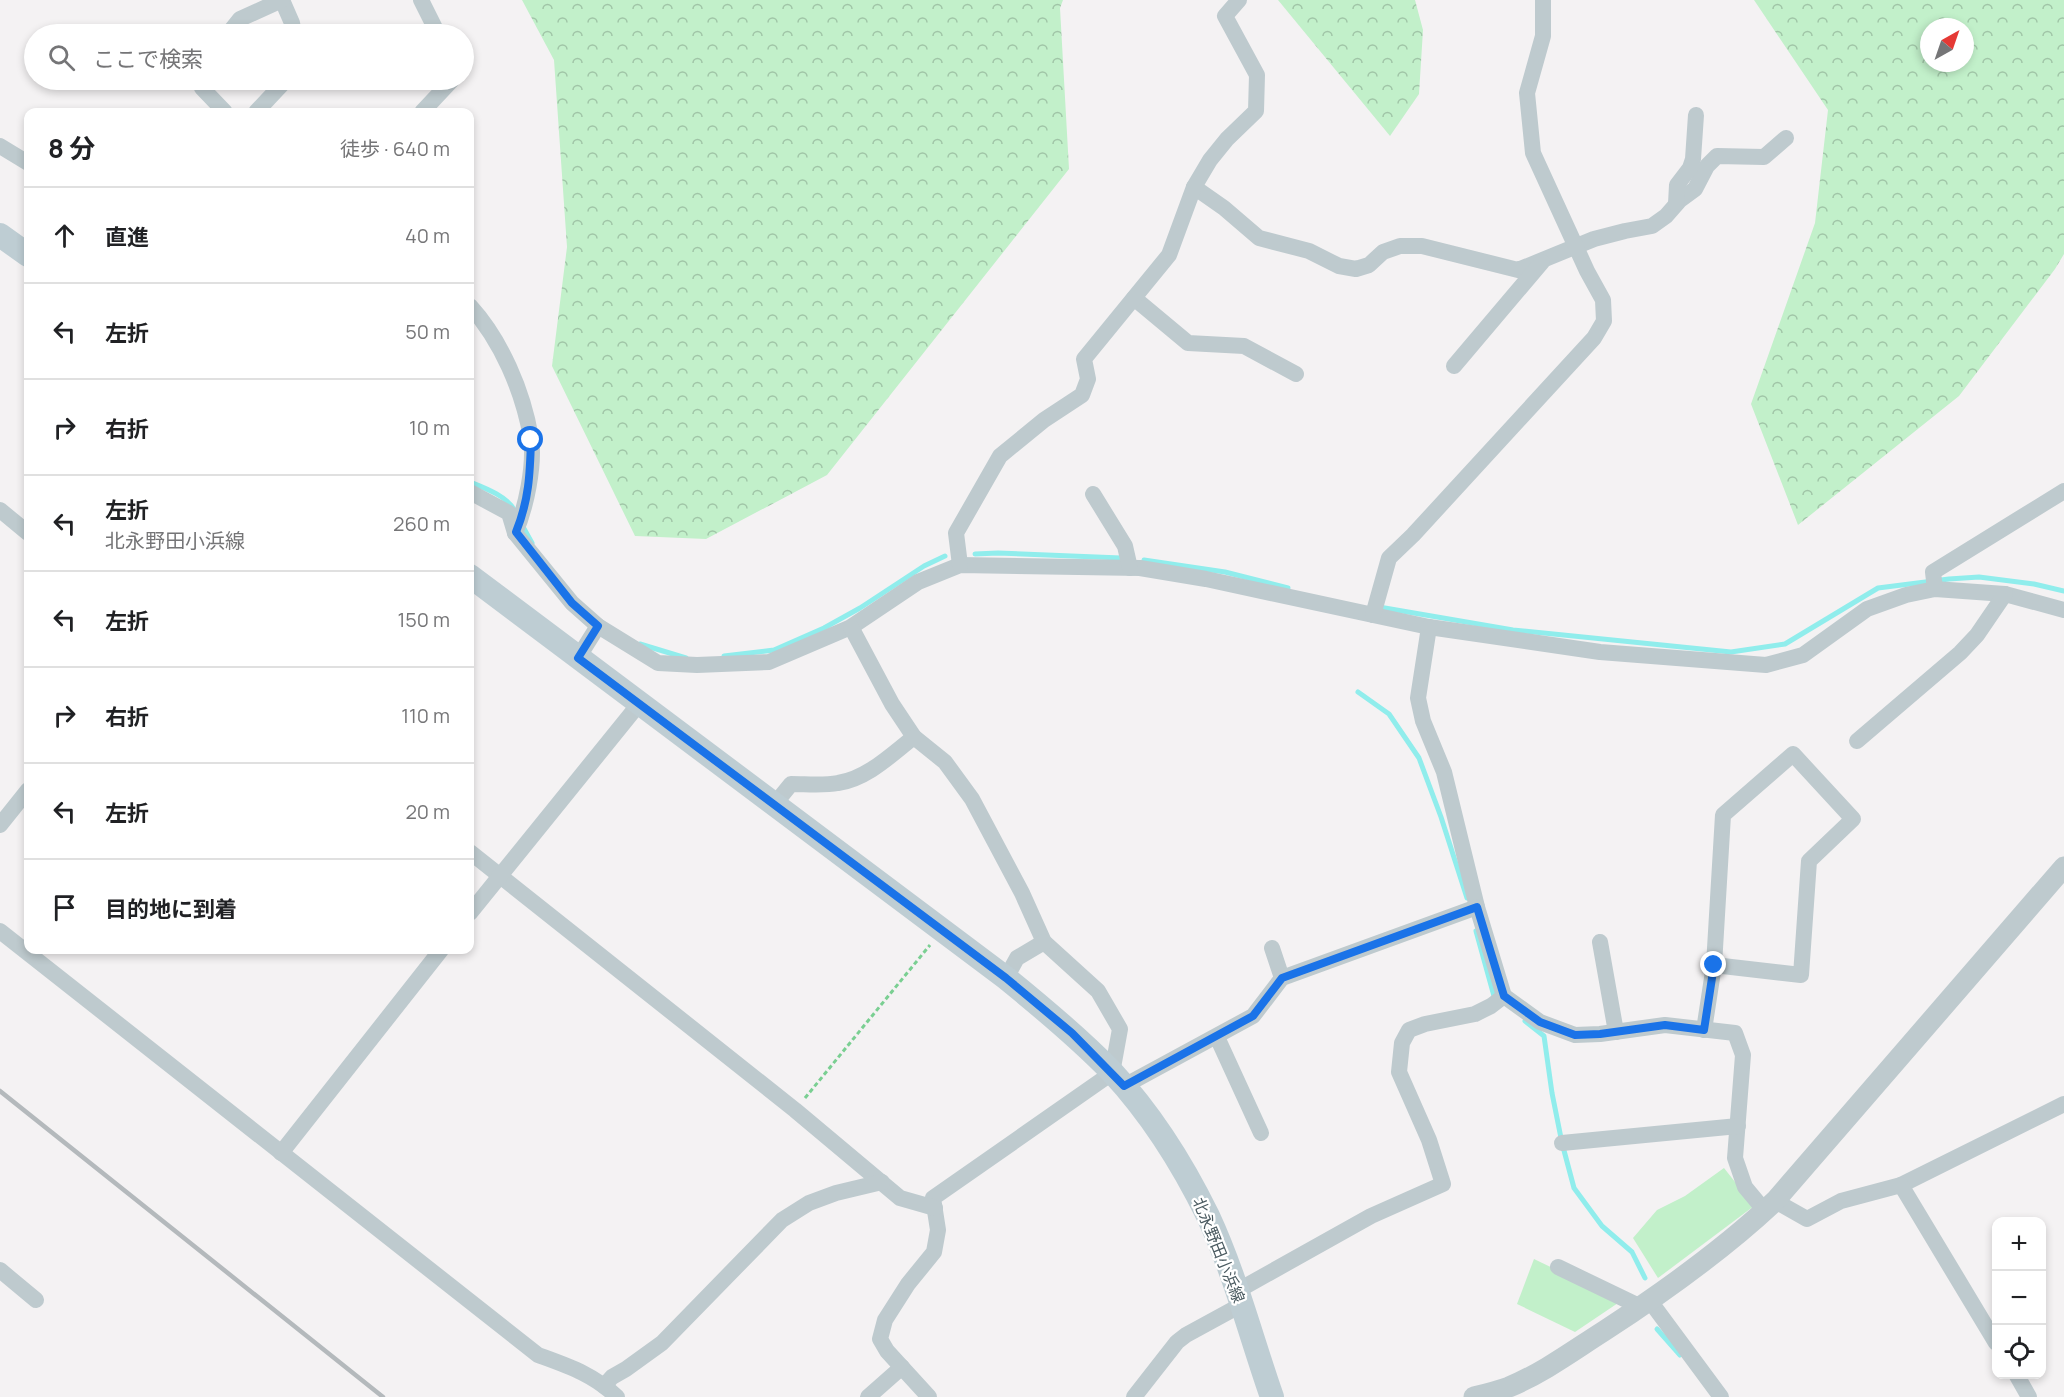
<!DOCTYPE html>
<html lang="ja">
<head>
<meta charset="utf-8">
<style>
	body { margin:0; font-family:Manrope,"Noto Sans JP",sans-serif; background:#f2f2f2; color:#202124 }
	.controls { position:absolute; right:18px; bottom:18px; display:grid; overflow:hidden; border-radius:12px; box-shadow:0 3px 9px #0003 }
	.controls button { width:54px; height:54px; display:grid; place-items:center; padding:0; border:0; border-bottom:2px solid #e0e0e0; background:#fff; color:#202124; font:30px sans-serif }
	.compass { position:absolute; left:1920px; top:18px; width:54px; height:54px; border-radius:50%; background:#fff; box-shadow:0 3px 9px #0003; rotate:40deg }
	.stop { position:absolute; width:18px; height:18px; margin:-14px; border:4px solid #1a73e8; border-radius:50%; background:#fff }
	.stop.end { background:#1a73e8; border-color:#fff; box-shadow:0 2px 6px #0008 }
	.list { margin:0; padding:0; list-style:none }
	h2 { display:flex; justify-content:space-between; align-items:center; height:78px; margin:0; padding:0 24px; font-size:26px }
	h2 small { font-size:20px; font-weight:400; color:#757577 }
	.list li { display:grid; grid-template-columns:39px 1fr auto; gap:18px; align-items:center; box-sizing:border-box; height:96px; padding:0 24px; border-top:2px solid #e0e0e0 }
	.list b { display:block; font-size:22px; white-space:nowrap }
	.list p { margin:0; font-size:20px; white-space:nowrap; color:#757577 }
	.list em { font-size:20px; font-style:normal; color:#757577 }
	.icon { flex:none; width:33px; height:33px; fill:none; stroke:currentColor; stroke-width:2; stroke-linecap:round; stroke-linejoin:round }
	.map { position:relative; flex:none; width:2064px; height:1397px; overflow:hidden }
	.search { position:absolute; background:#fff; box-shadow:0 3px 9px #0003; left:24px; top:24px; width:450px; height:66px; display:flex; align-items:center; gap:15px; box-sizing:border-box; padding:0 21px; border-radius:33px; color:#757577; font-size:22px }
	.panel { position:absolute; background:#fff; box-shadow:0 3px 9px #0003; left:24px; top:108px; width:450px; height:846px; border-radius:12px }
	.map>svg:first-child { display:block }
	.forest { fill:url(#forest-crowns); fill-rule:evenodd }
	.park { fill:#c2f0ca }
	.lines { fill:none; stroke-linecap:round; stroke-linejoin:round }
	.stream { stroke:#90edec; stroke-width:5 }
	.path { stroke:#7acf92; stroke-width:3; stroke-dasharray:4.5 3; stroke-linecap:butt }
	.minor { stroke:#becace; stroke-width:16 }
	.tertiary { stroke:#becace; stroke-width:21 }
	.secondary { stroke:#becdd3; stroke-width:24 }
	.rail { stroke:#b4b9bc; stroke-width:4.5 }
	.route { stroke:#1a73e8; stroke-width:8 }
	.labels { text-anchor:middle; dominant-baseline:central; stroke-width:4.5; stroke-linejoin:round; paint-order:stroke }
	.street-label { font-size:16px; fill:#4a5a60; stroke:#fff }
</style>
</head>
<body>
<div class="map">
<svg width="2064" height="1397" viewBox="0 0 2064 1397">
	<defs>
		<pattern id="forest-crowns" width="20" height="18" patternUnits="userSpaceOnUse" patternTransform="scale(1.5)"><rect width="20" height="18" fill="#c2f0ca"/><path d="M2 6a3 3 0 1 1 6 0M12 15a3 3 0 1 1 6 0" fill="none" stroke="#a0c5a7"/></pattern>
	</defs>
	<rect width="100%" height="100%" fill="#f4f2f3"/>
	<!-- forest -->
	<g class="forest">
		<path d="M 522,0 L 1063,0 L 1060,8 L 1069,169 L 827,475 L 706,539 L 635,536 L 552,366 L 567,247 L 554,60 Z"/>
		<path d="M 1278,0 L 1415,0 L 1423,30 L 1419,94 L 1390,136 Z"/>
		<path d="M 1754,0 L 2064,0 L 2064,254 L 2055,269 L 1959,396 L 1798,525 L 1751,404 L 1815,223 L 1828,110 ZM 1929,27 L 1965,27 L 1965,63 L 1929,63 Z"/>
	</g>
	<!-- park -->
	<g class="park">
		<path d="M 1724,1168 L 1754,1206 L 1658,1278 L 1633,1238 L 1657,1210 L 1685,1196 Z"/>
		<path d="M 1534,1259 L 1621,1301 L 1575,1332 L 1517,1304 Z"/>
	</g>
	<g class="lines">
		<!-- stream -->
		<g class="stream">
			<path d="M 470,482 C 485,488 507,496 515,511"/>
			<path d="M 522,525 L 532,543"/>
			<path d="M 975,554 L 998,553 L 1121,558"/>
			<path d="M 1144,560 L 1225,572 L 1288,588"/>
			<path d="M 1379,607 L 1513,630 L 1731,652 L 1785,644 L 1878,588 L 1949,579 L 1979,577 L 2034,584 L 2064,591"/>
			<path d="M 640,644 L 686,658"/>
			<path d="M 724,656 L 774,650 L 824,628 L 860,608 L 924,566 L 945,556"/>
			<path d="M 1358,692 L 1389,714 L 1419,758 L 1441,817 L 1467,898"/>
			<path d="M 1476,931 L 1494,996 L 1497,999"/>
			<path d="M 1525,1021 L 1544,1036 L 1552,1093 L 1562,1143 L 1574,1188 L 1602,1226 L 1632,1252 L 1645,1278"/>
			<path d="M 1657,1329 L 1680,1355"/>
		</g>
		<!-- path -->
		<path class="path" d="M 805,1098 L 930,945"/>
		<!-- minor -->
		<g class="minor">
			<path d="M 282,0 L 292,23 L 294,34"/>
			<path d="M 421,0 L 438,34"/>
			<path d="M 228,34 L 240,19 L 282,0"/>
			<path d="M 204,80 L 202,88 L 225,112"/>
			<path d="M 256,112 L 286,80"/>
			<path d="M 422,112 L 452,80"/>
			<path d="M 0,146 L 28,163"/>
			<path d="M 1194,187 L 1224,208 L 1259,238 L 1309,251 L 1339,266 L 1356,269 L 1369,265 L 1383,252 L 1400,246 L 1422,246 L 1518,270 L 1594,239 L 1625,231 L 1652,226 L 1666,216 L 1680,200 L 1695,189 L 1707,166 L 1717,156 L 1764,157 L 1786,138"/>
			<path d="M 1676,204 L 1677,185 L 1690,168 L 1693,159 L 1696,115"/>
			<path d="M 1134,298 L 1188,343 L 1244,346 L 1296,374"/>
			<path d="M 470,306 C 501,340 523,391 531,438 C 535,465 526,508 515,533"/>
			<path d="M 1454,366 L 1542,262"/>
			<path d="M 470,492 L 509,513 L 515,533 L 572,603 L 598,626 L 658,663 L 697,665 L 769,662 L 851,627 L 918,582 L 960,565 L 1140,568 L 1206,579 L 1429,627 L 1600,652 L 1766,665 L 1803,655 L 1867,609 L 1906,595 L 1935,589 L 2005,594 L 2064,610"/>
			<path d="M 1093,494 L 1125,546 L 1130,568"/>
			<path d="M 0,510 L 28,533"/>
			<path d="M 960,565 L 956,533 L 1000,456 L 1044,420 L 1082,395 L 1088,379 L 1084,359 L 1169,255 L 1194,187 L 1210,160 L 1227,139 L 1256,111 L 1257,75 L 1225,16 L 1239,0"/>
			<path d="M 1935,589 L 1933,572 L 2064,491"/>
			<path d="M 1373,615 L 1389,558 L 1413,535 L 1594,338 L 1604,321 L 1603,300 L 1587,271 L 1533,153 L 1527,93 L 1543,36 L 1543,0"/>
			<path d="M 851,627 L 892,704 L 914,737 L 945,762 L 972,799 L 1022,893 L 1044,942 L 1098,991 L 1120,1029 L 1112,1073 L 933,1198 L 938,1230 L 934,1252 L 908,1284 L 885,1320 L 880,1339 L 887,1351 L 929,1397"/>
			<path d="M 1429,627 L 1418,698 L 1423,721 L 1444,772 L 1477,907 L 1504,996 L 1540,1022 L 1575,1035 L 1600,1034 L 1665,1025 L 1735,1033 L 1743,1055 L 1735,1158 L 1745,1187 L 1765,1211"/>
			<path d="M 578,658 L 598,626"/>
			<path d="M 1857,741 L 1960,653 L 1977,635 L 2005,594"/>
			<path d="M 774,805 L 791,784 C 806,784 823,786 838,783 C 867,779 892,754 914,737"/>
			<path d="M 0,825 L 28,790"/>
			<path d="M 470,852 L 795,1110 L 900,1198 L 935,1208"/>
			<path d="M 470,913 L 639,704"/>
			<path d="M 0,931 L 538,1355 C 568,1366 593,1374 617,1397"/>
			<path d="M 1600,942 L 1616,1032"/>
			<path d="M 1272,948 L 1282,978"/>
			<path d="M 1006,978 L 1017,958 L 1044,942"/>
			<path d="M 1704,1030 L 1714,965 L 1723,815 L 1793,754 L 1853,819 L 1809,861 L 1801,975 L 1714,965"/>
			<path d="M 1217,1037 L 1261,1133"/>
			<path d="M 1124,1086 L 1253,1016 L 1282,978 L 1477,907"/>
			<path d="M 1562,1143 L 1738,1126"/>
			<path d="M 281,1153 L 441,950"/>
			<path d="M 1901,1185 L 2064,1104"/>
			<path d="M 1775,1201 L 1807,1219 L 1841,1201 L 1901,1185 L 1996,1343"/>
			<path d="M 1558,1267 L 1641,1307"/>
			<path d="M 0,1270 L 36,1300"/>
			<path d="M 1237,1291 L 1371,1216 L 1443,1184 L 1429,1140 L 1399,1072 L 1402,1043 L 1409,1030 L 1425,1024 L 1475,1014 L 1491,1006 L 1504,996"/>
			<path d="M 1650,1301 L 1721,1397"/>
			<path d="M 2016,1374 L 2029,1397"/>
			<path d="M 604,1386 L 612,1377 L 626,1369 L 662,1343 L 782,1220 L 809,1203 L 836,1193 L 882,1182"/>
			<path d="M 868,1397 L 902,1367"/>
			<path d="M 1134,1397 L 1177,1342 L 1186,1335 L 1241,1305"/>
		</g>
		<!-- tertiary -->
		<path class="tertiary" d="M 1474,1397 C 1486,1394 1498,1391 1509,1387 C 1543,1373 1574,1350 1604,1331 C 1664,1292 1723,1250 1775,1201 L 2064,867"/>
		<!-- secondary -->
		<g class="secondary">
			<path d="M 0,235 L 28,255"/>
			<path d="M 470,576 L 1006,978 C 1043,1008 1079,1038 1112,1072 C 1151,1114 1183,1165 1208,1216 C 1235,1274 1251,1337 1272,1397"/>
		</g>
		<!-- rail -->
		<path class="rail" d="M 0,1091 L 383,1397"/>
	</g>
	<g class="lines">
		<!-- route -->
		<path class="route" d="M 531,440 C 530,474 529,500 516,532 L 572,603 L 598,626 L 578,658 L 1006,978 L 1072,1033 L 1124,1086 L 1253,1016 L 1282,978 L 1477,907 L 1504,996 L 1540,1022 L 1575,1035 L 1600,1034 L 1665,1025 L 1704,1030 L 1714,965"/>
	</g>
	<g class="labels">
		<!-- street labels -->
		<g class="street-label">
			<text transform="translate(1219 1250) rotate(68)">北永野田小浜線</text>
		</g>
	</g>
</svg>
<div class="controls">
<button>+</button>
<button>−</button>
<button><svg class="icon" aria-label="locate" viewBox="0 0 24 24"><circle cx="12" cy="12" r="6"/><path d="M12 2v4M12 18v4M2 12h4M18 12h4"/></svg></button>
</div>
<svg class="compass" viewBox="-18 -18 36 36"><path d="M0-13l5 13h-10z" fill="#e53935"/><path d="M0 13l5-13h-10z" fill="#757577"/></svg>
<div class="stop" style="left:531px;top:440px"></div>
<div class="stop end" style="left:1714px;top:965px"></div>
<div class="search"><svg class="icon" aria-label="search" viewBox="0 0 24 24"><circle cx="10" cy="10" r="6"/><path d="M15 15l6 6"/></svg>ここで検索</div>
<section class="panel">
<h2>8 分<small>徒歩 · 640 m</small></h2>
<ul class="list">
<li><svg class="icon" aria-label="ahead" viewBox="0 0 24 24"><path d="M12 20V5M6 11l6-6 6 6"/></svg><div><b>直進</b></div><em>40 m</em></li>
<li><svg class="icon" aria-label="left" viewBox="0 0 24 24"><path d="M17 20v-9H6M10 6l-5 5 5 5"/></svg><div><b>左折</b></div><em>50 m</em></li>
<li><svg class="icon" aria-label="right" viewBox="0 0 24 24"><path d="M7 20v-9h11M14 6l5 5-5 5"/></svg><div><b>右折</b></div><em>10 m</em></li>
<li><svg class="icon" aria-label="left" viewBox="0 0 24 24"><path d="M17 20v-9H6M10 6l-5 5 5 5"/></svg><div><b>左折</b><p>北永野田小浜線</p></div><em>260 m</em></li>
<li><svg class="icon" aria-label="left" viewBox="0 0 24 24"><path d="M17 20v-9H6M10 6l-5 5 5 5"/></svg><div><b>左折</b></div><em>150 m</em></li>
<li><svg class="icon" aria-label="right" viewBox="0 0 24 24"><path d="M7 20v-9h11M14 6l5 5-5 5"/></svg><div><b>右折</b></div><em>110 m</em></li>
<li><svg class="icon" aria-label="left" viewBox="0 0 24 24"><path d="M17 20v-9H6M10 6l-5 5 5 5"/></svg><div><b>左折</b></div><em>20 m</em></li>
<li><svg class="icon" aria-label="arrive" viewBox="0 0 24 24"><path d="M6 21V4h12l-3 4 3 4H6"/></svg><div><b>目的地に到着</b></div></li>
</ul>
</section>
</div>
</body>
</html>
